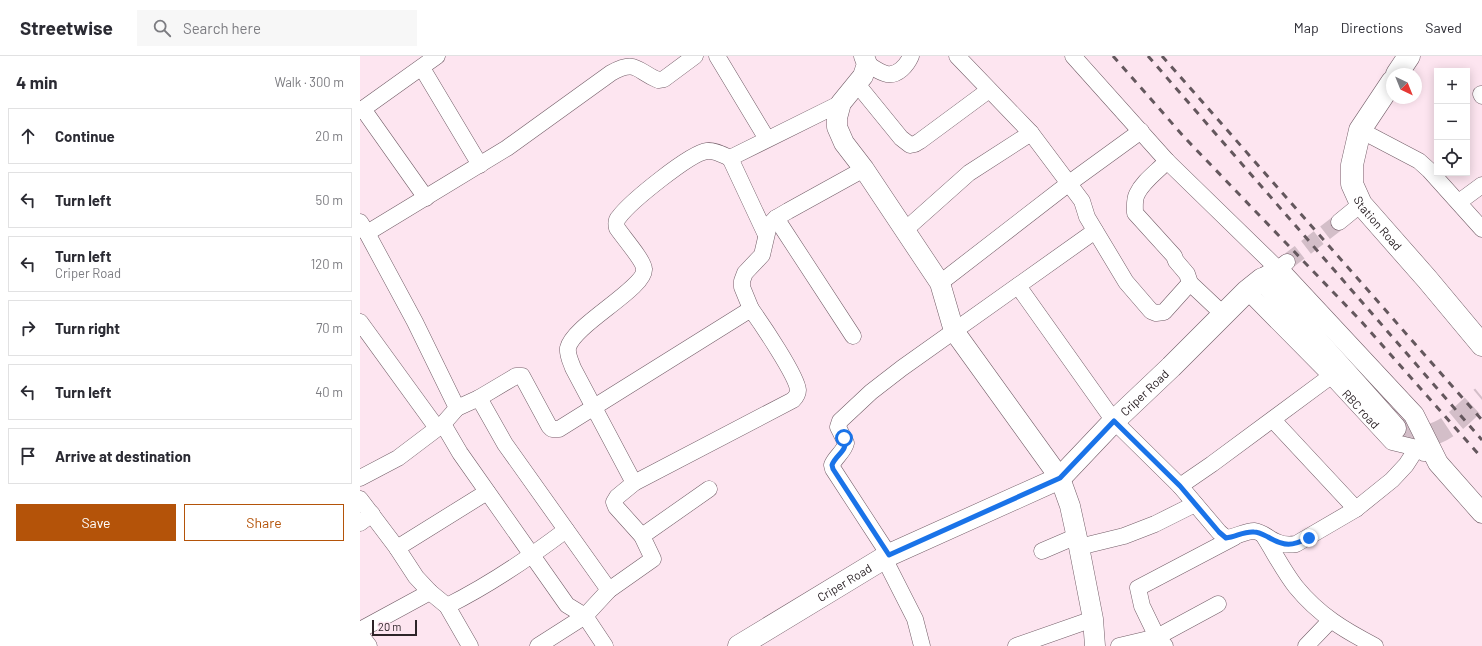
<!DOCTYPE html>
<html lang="en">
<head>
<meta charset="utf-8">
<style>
	body { margin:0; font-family:Barlow,sans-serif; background:#f7f7f7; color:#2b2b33 }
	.controls { position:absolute; right:12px; top:12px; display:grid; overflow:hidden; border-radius:0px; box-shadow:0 2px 10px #0003 }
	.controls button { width:36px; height:36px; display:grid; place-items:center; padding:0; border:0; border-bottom:1px solid #e1e1e2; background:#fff; color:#2b2b33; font:20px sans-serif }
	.compass { position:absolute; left:1026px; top:12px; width:36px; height:36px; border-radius:50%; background:#fff; box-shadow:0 2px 10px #0003; rotate:137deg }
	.scale { position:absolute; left:12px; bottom:10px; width:45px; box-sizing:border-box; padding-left:4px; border:2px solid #2d2428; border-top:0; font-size:11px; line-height:14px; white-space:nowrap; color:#2d2428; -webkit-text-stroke:3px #fde5f0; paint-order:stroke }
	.stop { position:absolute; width:12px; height:12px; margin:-9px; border:3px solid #1a73e8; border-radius:50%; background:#fff }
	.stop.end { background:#1a73e8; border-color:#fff; box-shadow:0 1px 4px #0008 }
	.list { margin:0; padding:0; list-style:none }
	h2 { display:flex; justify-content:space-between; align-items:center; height:52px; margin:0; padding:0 16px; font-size:17px }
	h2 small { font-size:13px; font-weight:400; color:#7c7c81 }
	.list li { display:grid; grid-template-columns:26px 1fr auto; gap:12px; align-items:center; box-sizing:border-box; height:56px; margin:0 8px 8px; padding:0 8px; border:1px solid #e1e1e2; border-radius:0px }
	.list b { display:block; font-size:15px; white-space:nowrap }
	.list p { margin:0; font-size:13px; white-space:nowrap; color:#7c7c81 }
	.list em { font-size:13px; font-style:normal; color:#7c7c81 }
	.actions { display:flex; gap:8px; padding:12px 16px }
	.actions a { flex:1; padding:9px 0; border:1px solid #b45309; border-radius:0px; text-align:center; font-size:14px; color:#b45309 }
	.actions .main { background:#b45309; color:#fff }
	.icon { flex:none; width:22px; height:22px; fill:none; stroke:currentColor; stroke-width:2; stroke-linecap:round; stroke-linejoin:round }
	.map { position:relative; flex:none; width:1122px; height:590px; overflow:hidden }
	header { display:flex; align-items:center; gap:24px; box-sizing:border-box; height:56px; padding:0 20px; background:#fff; border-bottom:1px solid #e1e1e2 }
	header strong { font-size:19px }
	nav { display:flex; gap:22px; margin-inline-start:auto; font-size:14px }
	.search { width:280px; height:36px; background:#f7f7f7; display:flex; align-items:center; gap:10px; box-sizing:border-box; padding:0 14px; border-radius:0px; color:#7c7c81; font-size:15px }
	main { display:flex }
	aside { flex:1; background:#fff }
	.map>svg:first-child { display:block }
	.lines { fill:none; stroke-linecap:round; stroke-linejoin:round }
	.minor-tunnel { stroke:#d3bec8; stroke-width:16; stroke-dasharray:16 8; stroke-linecap:butt }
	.secondary-tunnel { stroke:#d3bec8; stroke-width:22; stroke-dasharray:22 11; stroke-linecap:butt }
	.minor-casing { stroke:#725d67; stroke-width:17 }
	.tertiary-casing { stroke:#725d67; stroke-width:21 }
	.secondary-casing { stroke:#725d67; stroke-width:23 }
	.minor { stroke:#fff; stroke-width:16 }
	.tertiary { stroke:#fff; stroke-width:20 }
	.secondary { stroke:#fff; stroke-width:22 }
	.rail { stroke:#64575d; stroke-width:3; stroke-dasharray:7 7; stroke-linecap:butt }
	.route { stroke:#1a73e8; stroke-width:5 }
	.labels { text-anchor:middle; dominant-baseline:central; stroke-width:4; stroke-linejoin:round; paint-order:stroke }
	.street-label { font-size:12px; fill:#2d2428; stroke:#fde5f0 }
</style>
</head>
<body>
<header>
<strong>Streetwise</strong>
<div class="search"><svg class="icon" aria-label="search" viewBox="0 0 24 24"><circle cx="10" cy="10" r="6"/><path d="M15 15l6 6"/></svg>Search here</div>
<nav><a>Map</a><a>Directions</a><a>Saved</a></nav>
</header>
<main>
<aside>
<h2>4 min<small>Walk · 300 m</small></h2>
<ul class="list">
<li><svg class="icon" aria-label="ahead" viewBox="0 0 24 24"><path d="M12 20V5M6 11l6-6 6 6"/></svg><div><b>Continue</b></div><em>20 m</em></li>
<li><svg class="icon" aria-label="left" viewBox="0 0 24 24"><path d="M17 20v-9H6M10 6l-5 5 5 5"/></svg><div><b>Turn left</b></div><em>50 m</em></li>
<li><svg class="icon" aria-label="left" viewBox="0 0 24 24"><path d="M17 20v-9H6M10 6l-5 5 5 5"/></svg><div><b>Turn left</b><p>Criper Road</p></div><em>120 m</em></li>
<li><svg class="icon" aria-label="right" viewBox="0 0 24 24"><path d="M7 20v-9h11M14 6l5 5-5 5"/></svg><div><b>Turn right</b></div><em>70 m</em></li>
<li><svg class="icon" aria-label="left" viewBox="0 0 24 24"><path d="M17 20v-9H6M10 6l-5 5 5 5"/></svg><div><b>Turn left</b></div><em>40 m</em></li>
<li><svg class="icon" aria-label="arrive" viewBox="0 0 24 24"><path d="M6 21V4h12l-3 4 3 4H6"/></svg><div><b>Arrive at destination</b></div></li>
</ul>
<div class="actions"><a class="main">Save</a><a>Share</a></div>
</aside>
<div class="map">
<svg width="1122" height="590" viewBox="0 0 1122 590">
	<rect width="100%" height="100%" fill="#fde5f0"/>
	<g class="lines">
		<!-- minor-tunnel -->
		<path class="minor-tunnel" d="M 927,206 L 979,166"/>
		<!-- secondary-tunnel -->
		<path class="secondary-tunnel" d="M 1035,372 C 1045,375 1059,381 1069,379 C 1089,376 1107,353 1122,341"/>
		<defs>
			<g id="minor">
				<path d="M 357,0 L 407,83"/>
				<path d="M 597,0 L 671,77 L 722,145 L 727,161 L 766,226 L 791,255 L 796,257 L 804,256 L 830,227"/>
				<path d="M 713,0 L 807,105 L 918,213 L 927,206"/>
				<path d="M 507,8 C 513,11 520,17 527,18 C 538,20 547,9 551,0"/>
				<path d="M 62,12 L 120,109"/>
				<path d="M 497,28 L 541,82 L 550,89 L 555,88 L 560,85 L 629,34"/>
				<path d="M 1121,38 L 1122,40"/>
				<path d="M 3,53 L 66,142"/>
				<path d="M 0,55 L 77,0"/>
				<path d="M 1000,74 L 1059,105 L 1069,114 L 1122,173"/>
				<path d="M 370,102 L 406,179"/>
				<path d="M 807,105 C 798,115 783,125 777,138 C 774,144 775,151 775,157 L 814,200 L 816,205 L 827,218 L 830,227 L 864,259"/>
				<path d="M 1099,146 L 1122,129"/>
				<path d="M 416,162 L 493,280"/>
				<path d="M 0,166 L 7,177 L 55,266 L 97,352 L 83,368 L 100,397 L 207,549 L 225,560 L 245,590"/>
				<path d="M 979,166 L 1001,148"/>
				<path d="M 545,174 L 609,117 L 671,77"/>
				<path d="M 7,177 L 147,92 L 251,17 C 277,3 276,15 298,24 L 304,23 L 335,0"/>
				<path d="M 580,227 L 708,128 L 781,75"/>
				<path d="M 658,230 L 754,365 L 820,430 L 852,408 L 971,320"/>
				<path id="s1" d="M 887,235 L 971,320 L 1032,386 L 1057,392 L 1064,397"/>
				<path d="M 391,253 L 382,231 L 382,225 L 385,217 L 402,199 L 409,169 L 416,162 L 428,155 L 504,113"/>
				<path d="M 0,266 L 77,372"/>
				<path d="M 119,342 L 156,320 L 162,320 L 189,370 L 192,373 L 199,373 L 391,253 C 401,267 437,320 438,334 C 438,338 436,341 433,344 L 274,427 L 257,441 L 254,446 L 256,451 L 282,480 L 293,503 L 249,534 L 225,560 L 178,590"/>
				<path d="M 97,352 L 119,342 L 145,388 L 249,534"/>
				<path d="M 913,364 L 996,453"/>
				<path d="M 0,422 L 38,402 L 83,368"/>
				<path d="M 274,427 L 213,312 C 211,306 207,299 208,292 C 213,269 286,232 284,213 C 284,205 263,181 257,172 C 256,168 256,164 259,161 C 270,146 330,97 347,95 C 355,94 363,99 370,102 L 481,47"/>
				<path d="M 820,430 L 859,476 L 866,482 C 876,481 885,475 894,475 C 903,476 909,483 917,486 C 923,489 930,489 936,488 L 996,453 L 1032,424 L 1046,409 L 1057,392"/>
				<path d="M 0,443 L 37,492 L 56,521 L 70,536 L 87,550 L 110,590"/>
				<path d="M 0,467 L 12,458"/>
				<path d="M 903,479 C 914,496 924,516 936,531 C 959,559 984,574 1015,590"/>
				<path d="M 282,480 L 349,433"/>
				<path d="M 719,491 L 764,480 L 795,468 L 835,448"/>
				<path d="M 37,492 L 127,436"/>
				<path d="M 682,495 L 717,480"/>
				<path d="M 529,499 L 473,413 L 472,409 C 475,401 484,396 486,387 L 478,371 L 480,365 L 511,336 L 542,312 L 735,175"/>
				<path d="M 524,502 L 555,563 L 562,590"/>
				<path d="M 858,548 L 797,581 L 782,550 L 778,532 L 875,481"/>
				<path d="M 87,550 C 129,529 169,502 206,474"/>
				<path d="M 0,574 L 70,536"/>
				<path d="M 0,578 L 9,590"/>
				<path d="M 656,590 L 733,563"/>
				<path d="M 759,590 L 797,581 L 805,590"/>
				<path d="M 946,590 L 970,565"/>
			</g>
			<g id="tertiary">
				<path d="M 504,0 L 507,8 L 503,20 L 481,47 L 477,62 L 477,71 L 484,87 L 504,113 L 580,227 L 594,275 L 700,422 L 710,450 L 719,491 L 733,563 L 735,590"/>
				<path d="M 902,223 L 918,213 L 1054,359 L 1078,407 L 1122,457"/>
			</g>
			<g id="secondary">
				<path d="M 1037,18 L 1049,0"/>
				<path id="s2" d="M 1032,26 L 1000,74 L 992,109 L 992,128 L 1001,148 L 1067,223 L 1122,289"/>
				<path id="s3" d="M 379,590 L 529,499 L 700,422 L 754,365 L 811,311 L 887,235 L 902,223 L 1035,372"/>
			</g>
		</defs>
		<!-- minor casing -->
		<use href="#minor" class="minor-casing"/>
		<!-- tertiary casing -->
		<use href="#tertiary" class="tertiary-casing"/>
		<!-- secondary casing -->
		<use href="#secondary" class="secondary-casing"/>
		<!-- minor -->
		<use href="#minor" class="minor"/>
		<!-- tertiary -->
		<use href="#tertiary" class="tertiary"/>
		<!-- secondary -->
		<use href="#secondary" class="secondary"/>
		<!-- rail -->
		<g class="rail">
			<path d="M 753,0 L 825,82 L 1000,264 L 1122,402"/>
			<path d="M 788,0 L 1122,384"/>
			<path d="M 802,0 L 1122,364"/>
		</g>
	</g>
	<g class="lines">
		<!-- route -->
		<path class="route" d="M 484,382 C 489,395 476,398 472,409 L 473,413 L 529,499 L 700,422 L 754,365 L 820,430 L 859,476 L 866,482 C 876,481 884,475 894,476 C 899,476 904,479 908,481 C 925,491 932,490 949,482"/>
	</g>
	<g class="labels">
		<!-- street labels -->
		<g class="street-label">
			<text stroke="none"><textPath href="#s2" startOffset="160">Station Road</textPath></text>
			<text stroke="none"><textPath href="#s3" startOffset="483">Criper Road</textPath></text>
			<text stroke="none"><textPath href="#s1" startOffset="164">RBC road</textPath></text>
			<text stroke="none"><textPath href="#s3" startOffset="123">Criper Road</textPath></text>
		</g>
	</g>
</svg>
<div class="controls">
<button>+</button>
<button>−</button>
<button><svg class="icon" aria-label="locate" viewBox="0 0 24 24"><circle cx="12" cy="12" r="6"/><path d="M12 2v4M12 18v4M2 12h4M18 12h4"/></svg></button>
</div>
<svg class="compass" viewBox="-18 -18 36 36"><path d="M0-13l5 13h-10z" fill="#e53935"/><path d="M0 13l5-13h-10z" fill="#7c7c81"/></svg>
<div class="scale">20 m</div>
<div class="stop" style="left:484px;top:382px"></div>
<div class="stop end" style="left:949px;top:482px"></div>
</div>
</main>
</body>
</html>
